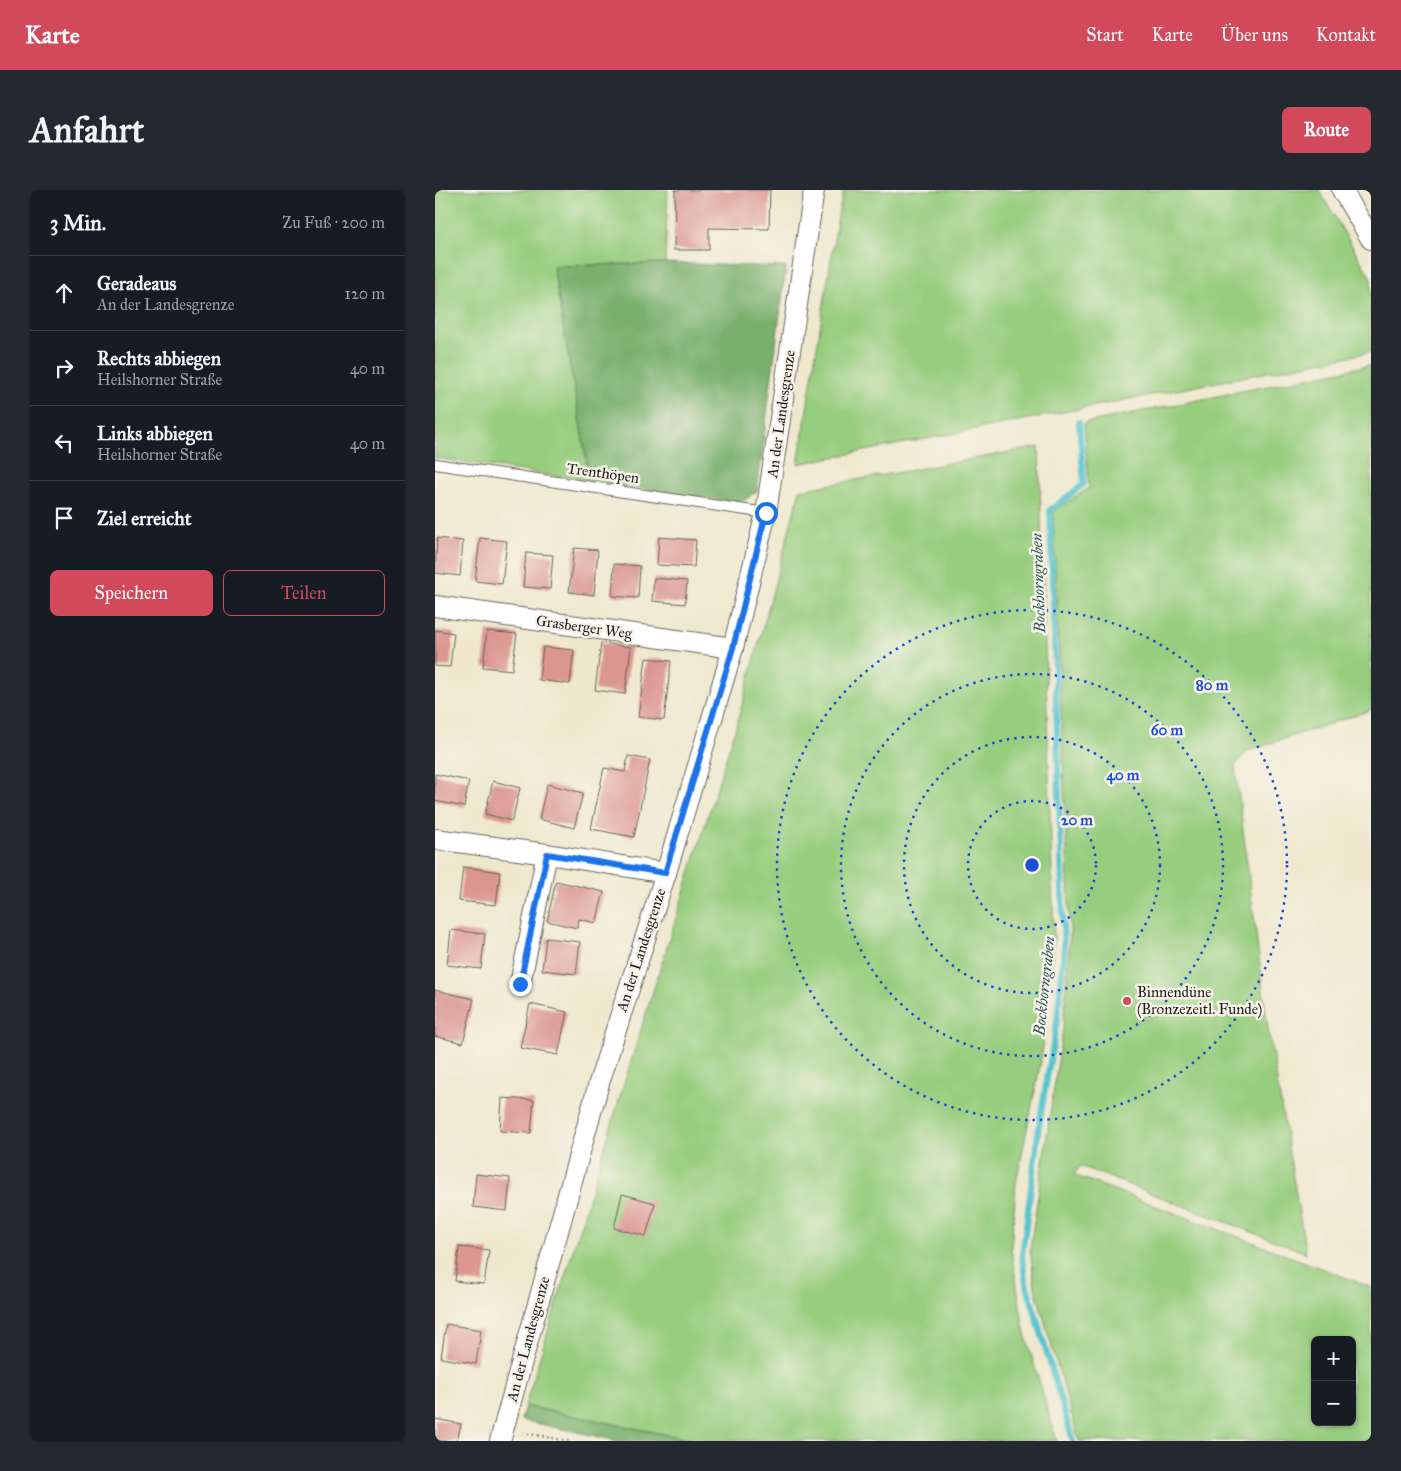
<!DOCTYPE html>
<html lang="de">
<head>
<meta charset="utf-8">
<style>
	body { margin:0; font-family:"IM FELL Great Primer",serif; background:#242831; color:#f1f3f6 }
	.controls { position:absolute; right:15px; bottom:15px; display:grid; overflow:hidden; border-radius:8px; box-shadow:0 1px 4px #0004 }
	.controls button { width:45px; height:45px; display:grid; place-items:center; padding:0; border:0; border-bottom:1px solid #363941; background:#171b24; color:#f1f3f6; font:25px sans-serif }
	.stop { position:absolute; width:15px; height:15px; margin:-11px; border:4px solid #1a73e8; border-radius:50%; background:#fff }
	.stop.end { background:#1a73e8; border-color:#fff; box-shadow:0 1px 5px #0008 }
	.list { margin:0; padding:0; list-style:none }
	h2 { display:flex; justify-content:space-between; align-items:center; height:65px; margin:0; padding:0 20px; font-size:21px }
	h2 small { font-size:16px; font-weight:400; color:#9ea1a6 }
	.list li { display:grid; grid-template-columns:32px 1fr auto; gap:15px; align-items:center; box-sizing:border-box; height:75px; padding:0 20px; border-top:1px solid #363941 }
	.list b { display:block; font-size:19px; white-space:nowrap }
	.list p { margin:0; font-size:16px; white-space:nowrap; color:#9ea1a6 }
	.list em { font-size:16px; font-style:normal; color:#9ea1a6 }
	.actions { display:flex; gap:10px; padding:15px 20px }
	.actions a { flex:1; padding:11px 0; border:1px solid #d1495b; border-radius:8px; text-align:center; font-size:18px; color:#d1495b }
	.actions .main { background:#d1495b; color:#fff }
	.icon { flex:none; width:28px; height:28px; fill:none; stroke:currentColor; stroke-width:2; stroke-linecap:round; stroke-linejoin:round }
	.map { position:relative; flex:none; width:936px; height:1251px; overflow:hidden; border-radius:8px }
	header { display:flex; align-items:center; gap:30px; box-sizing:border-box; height:70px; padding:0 25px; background:#d1495b; color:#fff }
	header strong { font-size:24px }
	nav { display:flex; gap:28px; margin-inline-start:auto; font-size:18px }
	.intro { display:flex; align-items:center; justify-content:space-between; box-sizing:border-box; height:120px; padding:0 30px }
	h1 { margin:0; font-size:35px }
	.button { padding:12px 22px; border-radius:8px; background:#d1495b; color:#fff; font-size:18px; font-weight:700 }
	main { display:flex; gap:30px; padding:0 30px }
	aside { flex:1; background:#171b24; border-radius:8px; box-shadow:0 1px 4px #0004 }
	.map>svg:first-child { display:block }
	.green { fill:#97cd7e; stroke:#5a744d; fill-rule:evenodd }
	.forest { fill:#79b06d; stroke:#4a6644 }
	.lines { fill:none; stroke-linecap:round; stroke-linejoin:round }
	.stream { stroke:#57c4cf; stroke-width:6 }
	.building { fill:#db9692 }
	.lane-casing { stroke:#66635b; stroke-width:12 }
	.street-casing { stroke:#66635b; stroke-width:22 }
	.path { stroke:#66635b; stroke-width:3; stroke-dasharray:1 4; stroke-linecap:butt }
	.lane { stroke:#fff; stroke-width:10 }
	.street { stroke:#fff; stroke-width:20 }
	.route { stroke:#1a73e8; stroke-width:6 }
	.ring { fill:none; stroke:#1d4ed8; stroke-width:2.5; stroke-dasharray:2.5 5 }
	.poi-dot { fill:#d1495b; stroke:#f7f3e8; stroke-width:2 }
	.labels { text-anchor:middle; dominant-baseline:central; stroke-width:5; stroke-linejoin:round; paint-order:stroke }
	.street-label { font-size:15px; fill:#1c1c1c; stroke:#f7f3e8 }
	.poi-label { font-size:15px; fill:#1c1c1c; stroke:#f7f3e8; text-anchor:start }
	.water-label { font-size:16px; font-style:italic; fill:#31575b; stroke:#f7f3e8 }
	.centre { fill:#1d4ed8; stroke:#f7f3e8; stroke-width:2.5 }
	.ring-label { font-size:15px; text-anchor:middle; font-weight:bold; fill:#1d4ed8; stroke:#f7f3e8; stroke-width:5; stroke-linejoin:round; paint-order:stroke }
</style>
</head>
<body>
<header>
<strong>Karte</strong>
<nav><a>Start</a><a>Karte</a><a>Über uns</a><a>Kontakt</a></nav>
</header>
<div class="intro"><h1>Anfahrt</h1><a class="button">Route</a></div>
<main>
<aside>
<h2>3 Min.<small>Zu Fuß · 200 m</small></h2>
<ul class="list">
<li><svg class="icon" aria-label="ahead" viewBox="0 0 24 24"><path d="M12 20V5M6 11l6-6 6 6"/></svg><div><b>Geradeaus</b><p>An der Landesgrenze</p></div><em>120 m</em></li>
<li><svg class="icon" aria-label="right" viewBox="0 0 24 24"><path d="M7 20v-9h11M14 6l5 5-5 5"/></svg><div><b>Rechts abbiegen</b><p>Heilshorner Straße</p></div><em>40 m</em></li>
<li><svg class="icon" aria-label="left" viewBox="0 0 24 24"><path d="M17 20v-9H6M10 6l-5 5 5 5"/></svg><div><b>Links abbiegen</b><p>Heilshorner Straße</p></div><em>40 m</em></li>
<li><svg class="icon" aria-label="arrive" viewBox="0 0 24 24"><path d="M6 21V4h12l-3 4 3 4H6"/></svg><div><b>Ziel erreicht</b></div></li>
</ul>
<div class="actions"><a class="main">Speichern</a><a>Teilen</a></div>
</aside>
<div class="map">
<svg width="936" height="1251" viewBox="0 0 936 1251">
	<rect width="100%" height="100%" fill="#f7f3e8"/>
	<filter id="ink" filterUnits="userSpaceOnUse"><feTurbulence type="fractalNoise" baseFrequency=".02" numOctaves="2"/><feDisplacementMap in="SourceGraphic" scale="10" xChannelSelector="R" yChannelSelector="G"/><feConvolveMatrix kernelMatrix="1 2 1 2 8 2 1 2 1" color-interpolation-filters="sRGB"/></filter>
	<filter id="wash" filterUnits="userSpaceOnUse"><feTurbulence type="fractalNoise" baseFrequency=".0096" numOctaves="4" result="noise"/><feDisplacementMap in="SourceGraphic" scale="20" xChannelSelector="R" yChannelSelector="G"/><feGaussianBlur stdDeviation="1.12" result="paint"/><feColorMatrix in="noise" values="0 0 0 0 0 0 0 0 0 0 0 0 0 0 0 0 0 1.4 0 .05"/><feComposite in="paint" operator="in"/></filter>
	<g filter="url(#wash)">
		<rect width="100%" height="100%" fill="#efe8cf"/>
		<!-- green -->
		<g class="green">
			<path d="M 0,0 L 233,0 L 230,73 L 118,76 L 155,291 L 0,268 Z"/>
			<path d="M 409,0 L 884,0 L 936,88 L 936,162 L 363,274 L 404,20 Z"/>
			<path d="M 936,175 L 936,520 L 812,561 L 800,576 L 832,832 L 871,1063 L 645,976 L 639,985 L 936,1097 L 936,1251 L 644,1251 L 600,1098 L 595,1059 L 628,837 L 635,743 L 618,321 L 654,298 L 649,233 ZM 880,1150 L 917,1150 L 917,1232 L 880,1232 Z"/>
			<path d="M 604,257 L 619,750 L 606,871 L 581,993 L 576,1059 L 589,1140 L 622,1251 L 263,1251 L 90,1216 L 192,884 L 303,530 L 365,300 Z"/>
		</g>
		<!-- forest -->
		<g class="forest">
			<path d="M 230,73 L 351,77 L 322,301 L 306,313 L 155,291 L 118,76 Z"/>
			<path d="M 90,1216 L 263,1251 L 183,1251 L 86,1230 Z"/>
		</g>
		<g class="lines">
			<!-- stream -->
			<path class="stream" d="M 638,1251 L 590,1089 L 587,1066 L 605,929 L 622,831 L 629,761 L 615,320 L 649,294 L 644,232"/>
		</g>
		<g id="blocks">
			<!-- building -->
			<g class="building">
				<path d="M 240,0 L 335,0 L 334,39 L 274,38 L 274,60 L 239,60 Z"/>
				<path d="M 224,347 L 261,350 L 259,377 L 222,375 Z"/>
				<path d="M 2,348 L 28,351 L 25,386 L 0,383 Z"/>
				<path d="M 45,348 L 72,351 L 67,394 L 40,391 Z"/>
				<path d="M 139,358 L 163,360 L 159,405 L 134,402 Z"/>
				<path d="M 91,363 L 118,365 L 115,399 L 88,397 Z"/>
				<path d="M 179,374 L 205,376 L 203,408 L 177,406 Z"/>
				<path d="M 219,388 L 252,391 L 250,414 L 217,411 Z"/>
				<path d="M 0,440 L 19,443 L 15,477 L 0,476 Z"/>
				<path d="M 52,441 L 82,444 L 77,480 L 48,477 Z"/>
				<path d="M 166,453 L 196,457 L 190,504 L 160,500 Z"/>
				<path d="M 108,457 L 139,460 L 135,494 L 104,490 Z"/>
				<path d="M 211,468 L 236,471 L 229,530 L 203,527 Z"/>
				<path d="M 193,566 L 215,570 L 199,647 L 156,639 L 169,578 L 190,582 Z"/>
				<path d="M 0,584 L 34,591 L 29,617 L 0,611 Z"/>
				<path d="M 58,591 L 85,598 L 77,631 L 50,624 Z"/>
				<path d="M 112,594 L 148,603 L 139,638 L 104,629 Z"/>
				<path d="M 28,677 L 65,682 L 61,715 L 24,711 Z"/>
				<path d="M 121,691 L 169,702 L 161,733 L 144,729 L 142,738 L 112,731 Z"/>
				<path d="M 16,740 L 50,744 L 46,779 L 12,775 Z"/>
				<path d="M 111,748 L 145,752 L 141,784 L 107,780 Z"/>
				<path d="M 0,800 L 39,809 L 28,853 L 0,846 Z"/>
				<path d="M 95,814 L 132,822 L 123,865 L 85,858 Z"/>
				<path d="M 67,908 L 99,910 L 96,943 L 65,941 Z"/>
				<path d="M 41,984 L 75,988 L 72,1021 L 38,1017 Z"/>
				<path d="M 187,1004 L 220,1013 L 211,1046 L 179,1038 Z"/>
				<path d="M 24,1057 L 54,1060 L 49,1094 L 20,1091 Z"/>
				<path d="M 11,1134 L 46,1140 L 41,1174 L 6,1168 Z"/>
				<path d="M 0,1229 L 26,1234 L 22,1251 L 0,1251 Z"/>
			</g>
		</g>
	</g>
	<g filter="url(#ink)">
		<use href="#blocks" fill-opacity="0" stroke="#66635b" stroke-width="1"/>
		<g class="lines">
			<defs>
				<path id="lane" d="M 0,274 L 331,323"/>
				<g id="street">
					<path d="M 907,0 L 936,49"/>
					<path d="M 0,416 L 298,458"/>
					<path d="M 0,649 L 112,664 L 231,683"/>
					<path d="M 85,794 L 112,664"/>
					<path d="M 65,1251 L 164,893 L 231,683 L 298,458 L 331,323 L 379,0"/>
				</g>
			</defs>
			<!-- lane casing -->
			<use href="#lane" class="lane-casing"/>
			<!-- street casing -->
			<use href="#street" class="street-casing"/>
			<!-- path -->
			<path class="path" d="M 88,1243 L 134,1251"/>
			<!-- lane -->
			<use href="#lane" class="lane"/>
			<!-- street -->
			<use href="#street" class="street"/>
		</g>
	</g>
	<g class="lines" filter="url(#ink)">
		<!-- route -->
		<path class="route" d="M 85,794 L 112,664 L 230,683 L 298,458 L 331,323"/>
	</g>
	<!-- distance rings -->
	<g class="ring">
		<circle cx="597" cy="675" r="64"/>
		<circle cx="597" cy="675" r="128"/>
		<circle cx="597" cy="675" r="191"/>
		<circle cx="597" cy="675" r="255"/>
	</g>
	<!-- markers -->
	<circle class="poi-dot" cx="692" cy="811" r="5"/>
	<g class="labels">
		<!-- street labels -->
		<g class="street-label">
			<text transform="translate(346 224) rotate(-82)">An der Landesgrenze</text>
			<text transform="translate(168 283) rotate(8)">Trenthöpen</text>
			<text transform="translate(149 437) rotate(8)">Grasberger Weg</text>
			<text transform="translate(206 760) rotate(-72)">An der Landesgrenze</text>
			<text transform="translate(93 1149) rotate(-75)">An der Landesgrenze</text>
		</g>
		<!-- poi labels -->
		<g class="poi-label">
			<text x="702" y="802">Binnendüne<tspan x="702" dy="17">(Bronzezeitl. Funde)</tspan></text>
		</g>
		<!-- water labels -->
		<g class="water-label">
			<text transform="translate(603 393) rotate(-92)">Bockhorngraben</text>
			<text transform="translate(609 796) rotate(-84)">Bockhorngraben</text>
		</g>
	</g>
	<circle cx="597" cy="675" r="8" class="centre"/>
	<g class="ring-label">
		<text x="777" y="500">80 m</text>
		<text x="732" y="545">60 m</text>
		<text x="688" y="590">40 m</text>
		<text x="642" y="635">20 m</text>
	</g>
</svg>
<div class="controls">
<button>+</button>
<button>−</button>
</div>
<div class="stop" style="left:331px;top:323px"></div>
<div class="stop end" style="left:85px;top:794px"></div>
</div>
</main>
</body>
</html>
